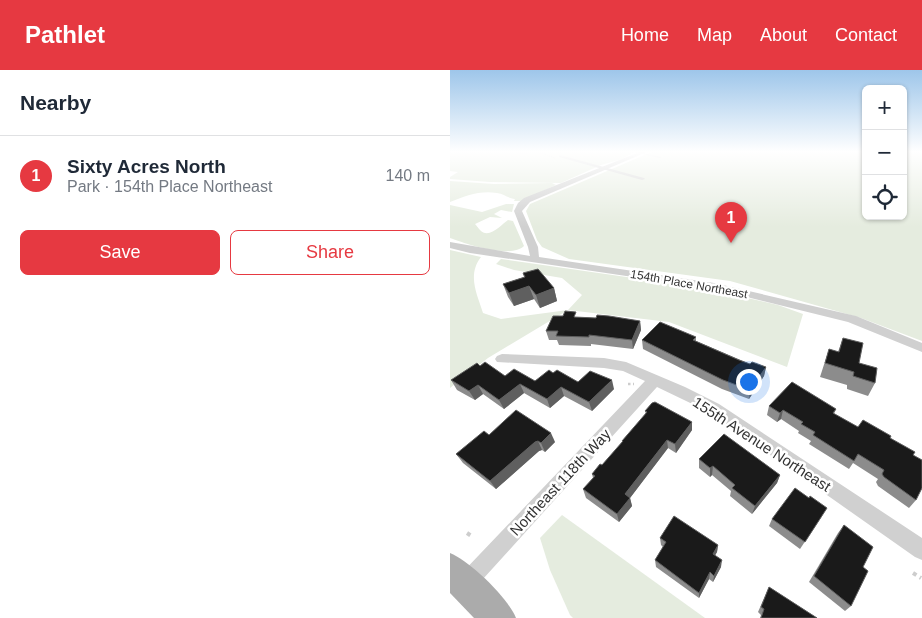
<!DOCTYPE html>
<html lang="en">
<head>
<meta charset="utf-8">
<style>
	body { margin:0; font-family:Arial,sans-serif; background:#f6f6f7; color:#1f2937 }
	.controls { position:absolute; right:15px; top:15px; display:grid; overflow:hidden; border-radius:8px; box-shadow:0 1px 4px #0004 }
	.controls button { width:45px; height:45px; display:grid; place-items:center; padding:0; border:0; border-bottom:1px solid #e0e1e3; background:#fff; color:#1f2937; font:25px sans-serif }
	.you { position:absolute; left:298px; top:311px; width:18px; height:18px; margin:-12px; border:4px solid #fff; border-radius:50%; background:#1a73e8; box-shadow:0 0 0 8px #1a73e833 }
	.badge { display:grid; place-items:center; width:32px; height:32px; border-radius:50%; background:#e63941; color:#fff; font-size:16px; font-weight:700 }
	.pin { position:absolute; translate:-50% -41px; filter:drop-shadow(0 1px 2px #0008) }
	.pin::after { content:''; position:absolute; top:26px; width:18px; height:15px; background:inherit; clip-path:polygon(0 0,100% 0,50% 100%) }
	.list { margin:0; padding:0; list-style:none }
	h2 { display:flex; justify-content:space-between; align-items:center; height:65px; margin:0; padding:0 20px; font-size:21px }
	h2 small { font-size:16px; font-weight:400; color:#747a83 }
	.list li { display:grid; grid-template-columns:32px 1fr auto; gap:15px; align-items:center; box-sizing:border-box; height:80px; padding:0 20px; border-top:1px solid #e0e1e3 }
	.list b { display:block; font-size:19px; white-space:nowrap }
	.list p { margin:0; font-size:16px; white-space:nowrap; color:#747a83 }
	.list em { font-size:16px; font-style:normal; color:#747a83 }
	.actions { display:flex; gap:10px; padding:15px 20px }
	.actions a { flex:1; padding:11px 0; border:1px solid #e63941; border-radius:8px; text-align:center; font-size:18px; color:#e63941 }
	.actions .main { background:#e63941; color:#fff }
	.icon { flex:none; width:28px; height:28px; fill:none; stroke:currentColor; stroke-width:2; stroke-linecap:round; stroke-linejoin:round }
	.map { position:relative; flex:none; width:472px; height:548px; overflow:hidden }
	header { display:flex; align-items:center; gap:30px; box-sizing:border-box; height:70px; padding:0 25px; background:#e63941; color:#fff }
	header strong { font-size:24px }
	nav { display:flex; gap:28px; margin-inline-start:auto; font-size:18px }
	main { display:flex }
	aside { flex:1; background:#fff }
	.map>svg:first-child { display:block }
	.green { fill:#e5ecdf }
	.lines { fill:none; stroke-linecap:round; stroke-linejoin:round }
	.path-far2 { stroke:#cdcdcd; stroke-width:1; stroke-dasharray:1 1; stroke-linecap:butt }
	.path-far1 { stroke:#cdcdcd; stroke-width:2.5; stroke-dasharray:2.5 2.5; stroke-linecap:butt }
	.path { stroke:#cdcdcd; stroke-width:4; stroke-dasharray:4 4; stroke-linecap:butt }
	.lane { fill:#d0d0d0; fill-rule:evenodd }
	.street { fill:#d0d0d0; fill-rule:evenodd }
	.primary { fill:#ababab; fill-rule:evenodd }
	.wall { fill:#8c8c8c }
	.shaded-wall { fill:#5f5f5f }
	.building { fill:#1a1a1a; stroke:#5f5f5f }
	.labels { text-anchor:middle; dominant-baseline:central; stroke-width:5; stroke-linejoin:round; paint-order:stroke }
	.street-label { font-size:12px; fill:#333; stroke:#fff }
	.near-street-label { font-size:15px; fill:#333; stroke:#fff }
</style>
</head>
<body>
<header>
<strong>Pathlet</strong>
<nav><a>Home</a><a>Map</a><a>About</a><a>Contact</a></nav>
</header>
<main>
<aside>
<h2>Nearby<small></small></h2>
<ul class="list">
<li><span class="badge">1</span><div><b>Sixty Acres North</b><p>Park · 154th Place Northeast</p></div><em>140 m</em></li>
</ul>
<div class="actions"><a class="main">Save</a><a>Share</a></div>
</aside>
<div class="map">
<svg width="472" height="548" viewBox="0 0 472 548">
	<rect width="100%" height="100%" fill="#fff"/>
	<!-- green -->
	<g class="green">
		<path d="M 0,81 L 186,81 L 172,89 L 151,95 L 111,113 L 40,112 L 0,109 L 0,107 L 8,102 L 0,101 Z"/>
		<path d="M 204,81 L 416,81 L 416,146 L 453,146 L 453,81 L 472,81 L 472,271 L 411,248 L 280,211 L 119,189 L 92,177 L 87,170 L 76,141 L 80,134 Z"/>
		<path d="M 0,111 L 44,114 L 102,113 L 106,115 L 71,131 L 64,131 L 65,129 C 58,128 54,124 47,123 C 30,120 15,126 0,132 Z"/>
		<path d="M 56,134 L 64,134 L 62,142 L 51,140 L 44,144 L 52,148 L 40,147 L 25,154 C 27,156 28,158 30,160 C 39,170 52,154 58,150 L 63,151 L 74,176 C 61,189 16,174 0,168 L 0,135 L 32,142 Z"/>
		<path d="M 0,180 L 31,187 C 17,205 27,224 33,243 L 51,249 L 118,240 L 132,225 L 112,208 L 64,200 L 46,194 L 51,189 L 253,218 L 328,235 L 353,244 L 337,297 L 219,252 L 118,240 L 38,288 L 0,318 Z"/>
		<path d="M 112,445 L 255,548 L 123,548 L 120,545 L 100,500 L 90,468 Z"/>
	</g>
	<g class="lines">
		<!-- path-far2 -->
		<path class="path-far2" d="M 64,81 L 71,83 L 88,82 L 105,88"/>
		<!-- path-far1 -->
		<path class="path-far1" d="M 178,314 L 184,314"/>
		<!-- path -->
		<g class="path">
			<path d="M 17,463 L 23,467"/>
			<path d="M 463,503 L 471,508"/>
		</g>
		<!-- lane -->
		<g class="lane">
			<path d="M 179,81 L 182,81 L 211,87 L 210,88 Z"/>
			<path d="M 110,85 L 194,108 L 195,109 L 192,110 L 109,87 Z"/>
		</g>
		<!-- street -->
		<g class="street">
			<path d="M 192,81 L 199,81 L 80,132 L 72,141 L 88,177 L 89,187 L 264,213 L 406,246 L 472,273 L 472,282 L 398,252 L 264,219 L 20,183 L 0,178 L 0,172 L 80,186 L 78,177 L 64,141 L 68,133 L 74,128 Z"/>
			<path d="M 52,284 L 154,288 L 176,292 L 235,317 L 269,334 L 472,468 L 472,490 L 465,487 L 259,342 L 207,317 L 23,520 L 16,524 L 9,520 L 5,513 L 9,506 L 195,311 L 173,301 L 154,298 L 47,292 L 45,289 L 47,286 Z"/>
		</g>
		<!-- primary -->
		<path class="primary" d="M 0,483 C 20,491 58,528 66,548 L 24,548 L 0,523 Z"/>
	</g>
	<!-- wall -->
	<g class="wall">
		<path d="M 73,203 L 104,218 L 107,231 L 90,238 L 84,229 L 64,236 L 58,227 L 53,214 L 74,207 Z"/>
		<path d="M 128,247 L 190,251 L 191,260 L 183,279 L 141,274 L 141,276 L 109,275 L 107,270 L 99,270 L 96,261 Z"/>
		<path d="M 246,267 L 246,271 L 300,294 L 316,297 L 314,306 L 299,329 L 272,319 L 193,279 L 192,270 Z"/>
		<path d="M 393,268 L 409,293 L 425,313 L 418,326 L 397,319 L 397,315 L 370,307 L 379,279 L 388,282 Z"/>
		<path d="M 30,296 L 55,306 L 85,311 L 103,303 L 128,312 L 164,319 L 142,341 L 114,326 L 100,338 L 74,323 L 54,339 L 33,324 L 25,330 L 7,320 L 1,310 Z"/>
		<path d="M 319,336 L 386,339 L 384,344 L 408,357 L 440,368 L 463,385 L 466,430 L 459,438 L 428,416 L 426,412 L 428,409 L 403,393 L 399,399 L 359,374 L 361,371 L 348,363 L 349,361 L 331,349 L 327,352 L 317,345 Z"/>
		<path d="M 195,341 L 242,352 L 242,360 L 226,383 L 218,378 L 180,428 L 182,436 L 169,452 L 136,428 L 133,419 L 143,408 L 142,404 L 152,395 L 172,373 L 172,371 L 196,344 Z"/>
		<path d="M 39,365 L 105,372 L 95,382 L 92,380 L 89,381 L 46,419 L 13,393 L 6,384 Z"/>
		<path d="M 249,389 L 330,405 L 327,413 L 302,444 L 280,426 L 281,421 L 262,405 L 260,407 L 249,398 Z"/>
		<path d="M 372,446 L 350,479 L 319,456 L 322,449 Z"/>
		<path d="M 394,455 L 413,497 L 401,536 L 395,541 L 359,512 L 388,463 Z"/>
		<path d="M 210,468 L 268,475 L 267,482 L 265,485 L 271,497 L 263,512 L 259,509 L 249,528 L 206,497 L 205,490 L 213,477 L 211,475 Z"/>
		<path d="M 319,517 L 367,548 L 310,548 L 311,545 L 308,542 Z"/>
	</g>
	<!-- shaded-wall -->
	<g class="shaded-wall">
		<path d="M 79,216 L 84,229 L 64,236 L 59,223 Z"/>
		<path d="M 104,218 L 107,231 L 90,238 L 86,225 Z"/>
		<path d="M 190,251 L 191,260 L 183,279 L 182,270 Z"/>
		<path d="M 316,297 L 314,306 L 299,329 L 300,320 Z"/>
		<path d="M 162,310 L 164,319 L 142,341 L 139,332 Z"/>
		<path d="M 70,314 L 74,323 L 54,339 L 49,330 Z"/>
		<path d="M 28,315 L 33,324 L 25,330 L 19,321 Z"/>
		<path d="M 111,317 L 114,326 L 100,338 L 97,329 Z"/>
		<path d="M 333,340 L 331,349 L 327,352 L 330,343 Z"/>
		<path d="M 242,352 L 242,360 L 226,383 L 225,374 Z"/>
		<path d="M 101,363 L 105,372 L 95,382 L 91,373 Z"/>
		<path d="M 217,370 L 218,378 L 180,428 L 182,436 L 169,452 L 167,444 L 175,424 Z"/>
		<path d="M 88,371 L 92,380 L 89,381 L 46,419 L 40,411 L 85,372 Z"/>
		<path d="M 263,396 L 262,405 L 260,407 L 260,398 Z"/>
		<path d="M 330,405 L 327,413 L 302,444 L 305,436 Z"/>
		<path d="M 268,475 L 267,482 L 262,491 L 263,484 Z"/>
		<path d="M 272,490 L 271,497 L 263,512 L 264,506 Z"/>
		<path d="M 260,502 L 259,509 L 249,528 L 249,523 Z"/>
	</g>
	<!-- building -->
	<g class="building">
		<path d="M 88,199 L 104,218 L 86,225 L 79,216 L 59,223 L 53,214 L 75,207 L 73,203 Z"/>
		<path d="M 115,241 L 126,242 L 124,247 L 146,248 L 147,245 L 159,246 L 190,251 L 182,270 L 139,265 L 139,267 L 106,266 L 108,261 L 96,261 L 103,246 L 113,246 Z"/>
		<path d="M 210,252 L 246,267 L 243,270 L 289,290 L 300,294 L 302,292 L 316,297 L 300,320 L 273,310 L 192,270 Z"/>
		<path d="M 393,268 L 413,273 L 409,293 L 427,298 L 425,313 L 403,306 L 404,302 L 375,293 L 379,279 L 389,282 Z"/>
		<path d="M 35,292 L 55,306 L 64,299 L 85,311 L 99,300 L 103,303 L 107,300 L 128,312 L 140,301 L 162,310 L 139,332 L 111,317 L 97,329 L 70,314 L 49,330 L 28,315 L 19,321 L 1,310 L 27,293 L 30,296 Z"/>
		<path d="M 342,312 L 386,339 L 383,343 L 408,357 L 413,350 L 441,366 L 440,368 L 465,382 L 463,385 L 472,390 L 472,418 L 466,430 L 434,407 L 432,404 L 434,400 L 408,384 L 404,391 L 363,365 L 365,362 L 351,354 L 353,352 L 333,340 L 330,343 L 319,336 Z"/>
		<path d="M 205,332 L 242,352 L 225,374 L 217,370 L 175,424 L 180,428 L 167,444 L 133,419 L 145,406 L 142,404 L 150,394 L 152,395 L 173,371 L 172,371 L 197,342 L 195,341 L 202,333 Z"/>
		<path d="M 66,340 L 101,363 L 91,373 L 88,371 L 85,372 L 40,411 L 6,384 L 34,361 L 39,365 Z"/>
		<path d="M 274,364 L 330,405 L 305,436 L 282,418 L 285,415 L 263,396 L 260,398 L 249,389 Z"/>
		<path d="M 345,418 L 359,428 L 360,426 L 377,438 L 355,472 L 322,449 Z"/>
		<path d="M 224,446 L 268,475 L 263,484 L 272,490 L 264,506 L 260,502 L 249,523 L 205,490 L 216,472 L 210,468 Z"/>
		<path d="M 394,455 L 423,477 L 413,497 L 418,501 L 401,536 L 364,506 Z"/>
		<path d="M 319,517 L 367,548 L 311,548 L 314,539 L 311,537 Z"/>
	</g>
	<!-- sky -->
	<linearGradient id="sky" x2="0" y2="1"><stop stop-color="#9ec6ea"/><stop offset="0.52" stop-color="#fff"/><stop offset="1" stop-color="#fff" stop-opacity="0"/></linearGradient>
	<rect width="472" height="157" fill="url(#sky)"/>
	<g class="labels">
		<!-- street labels -->
		<g class="street-label">
			<text transform="translate(239 214) rotate(10)">154th Place Northeast</text>
		</g>
		<!-- near-street labels -->
		<g class="near-street-label">
			<text transform="translate(312 374) rotate(33)">155th Avenue Northeast</text>
			<text transform="translate(110 412) rotate(-47)">Northeast 118th Way</text>
		</g>
	</g>
</svg>
<div class="controls">
<button>+</button>
<button>−</button>
<button><svg class="icon" aria-label="locate" viewBox="0 0 24 24"><circle cx="12" cy="12" r="6"/><path d="M12 2v4M12 18v4M2 12h4M18 12h4"/></svg></button>
</div>
<div class="you"></div>
<div class="pin badge" style="left:281px;top:173px">1</div>
</div>
</main>
</body>
</html>
